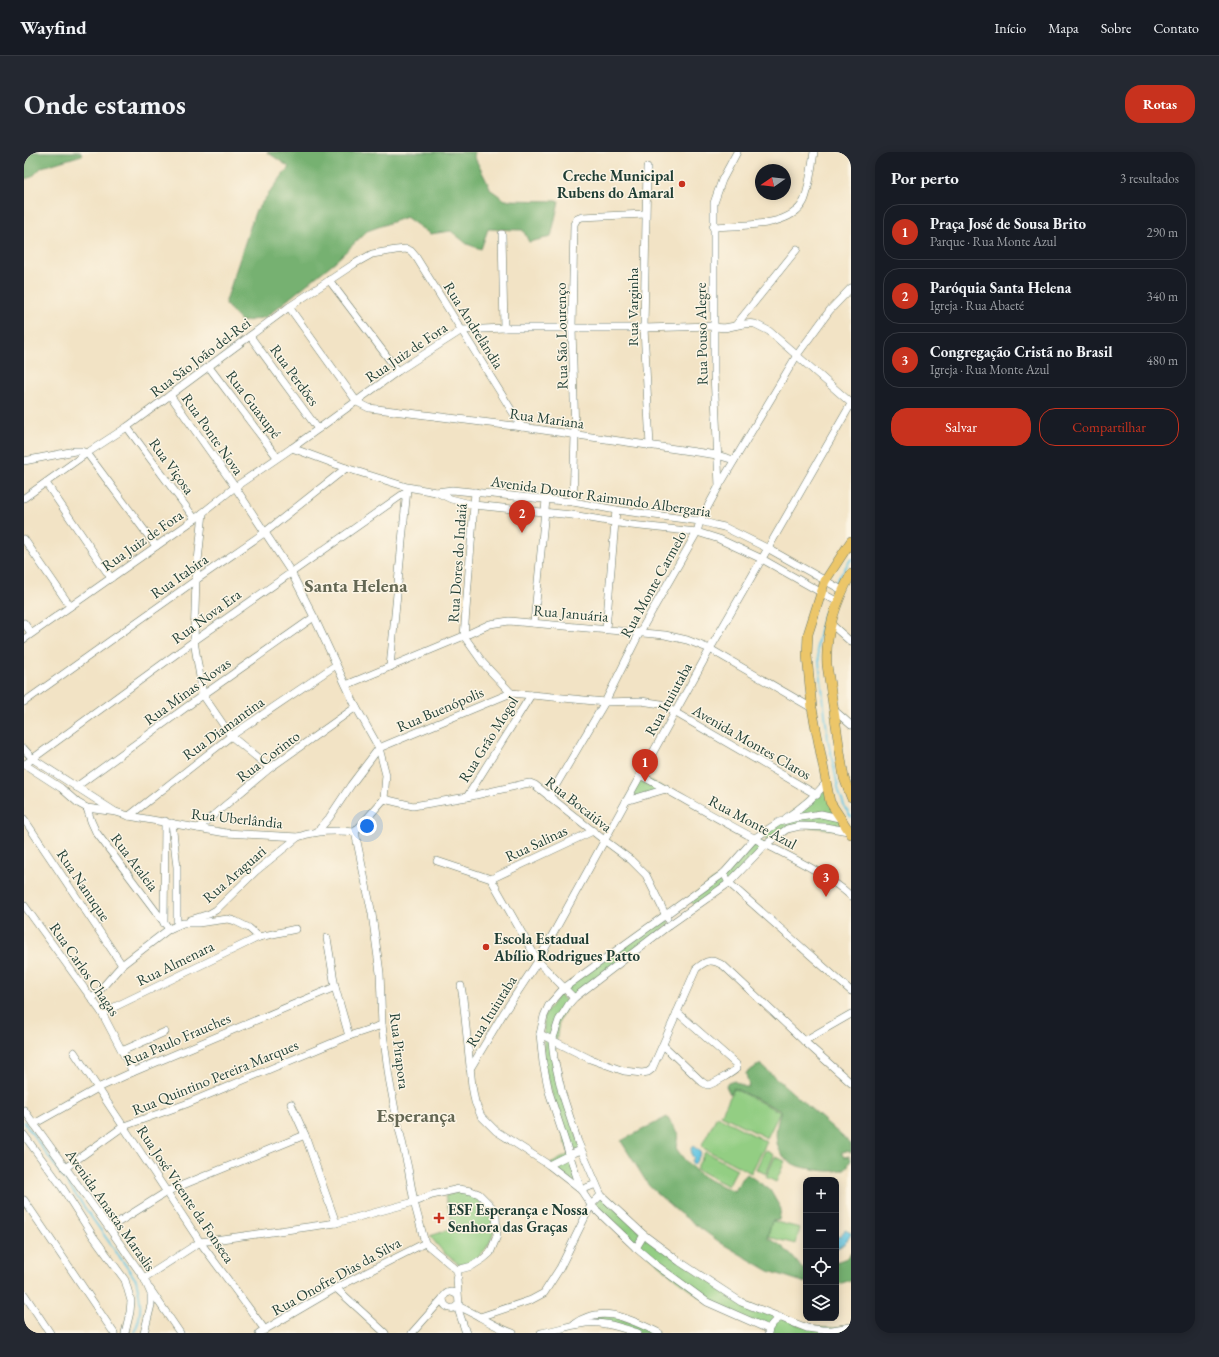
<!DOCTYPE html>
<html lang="pt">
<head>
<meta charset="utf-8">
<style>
	body { margin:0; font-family:"EB Garamond",serif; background:#242831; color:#f1f3f6 }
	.controls { position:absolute; right:12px; bottom:12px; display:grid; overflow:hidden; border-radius:8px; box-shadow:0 2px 10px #0003 }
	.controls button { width:36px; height:36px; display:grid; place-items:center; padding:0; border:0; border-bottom:1px solid #363941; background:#171b24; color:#f1f3f6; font:20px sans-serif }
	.compass { position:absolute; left:731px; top:12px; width:36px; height:36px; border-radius:50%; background:#171b24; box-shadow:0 2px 10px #0003; rotate:256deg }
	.you { position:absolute; left:343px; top:674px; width:14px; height:14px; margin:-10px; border:3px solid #fff; border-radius:50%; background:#1a73e8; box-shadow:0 0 0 6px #1a73e833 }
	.badge { display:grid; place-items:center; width:26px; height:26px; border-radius:50%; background:#c8321e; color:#fff; font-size:13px; font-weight:700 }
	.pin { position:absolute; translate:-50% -33px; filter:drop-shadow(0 1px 2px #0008) }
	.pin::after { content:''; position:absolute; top:21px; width:14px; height:12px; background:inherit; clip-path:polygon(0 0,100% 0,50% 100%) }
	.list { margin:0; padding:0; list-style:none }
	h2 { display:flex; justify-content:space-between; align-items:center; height:52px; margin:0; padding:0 16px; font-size:17px }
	h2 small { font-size:13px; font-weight:400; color:#9ea1a6 }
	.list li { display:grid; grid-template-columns:26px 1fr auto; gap:12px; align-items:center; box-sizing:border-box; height:56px; margin:0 8px 8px; padding:0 8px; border:1px solid #363941; border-radius:16px }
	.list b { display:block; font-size:15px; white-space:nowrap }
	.list p { margin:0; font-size:13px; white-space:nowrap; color:#9ea1a6 }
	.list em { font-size:13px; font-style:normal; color:#9ea1a6 }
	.actions { display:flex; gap:8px; padding:12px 16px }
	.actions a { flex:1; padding:9px 0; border:1px solid #c8321e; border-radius:16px; text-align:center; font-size:14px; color:#c8321e }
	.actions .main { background:#c8321e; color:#fff }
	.icon { flex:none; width:22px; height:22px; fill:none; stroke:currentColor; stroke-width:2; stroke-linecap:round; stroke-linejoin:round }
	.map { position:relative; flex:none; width:827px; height:1181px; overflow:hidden; border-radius:16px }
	header { display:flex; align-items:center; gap:24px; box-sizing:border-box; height:56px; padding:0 20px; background:#171b24; border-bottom:1px solid #363941 }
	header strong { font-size:19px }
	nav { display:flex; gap:22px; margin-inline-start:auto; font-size:14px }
	.intro { display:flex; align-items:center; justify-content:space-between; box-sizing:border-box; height:96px; padding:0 24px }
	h1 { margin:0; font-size:28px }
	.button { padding:10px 18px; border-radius:16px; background:#c8321e; color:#fff; font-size:14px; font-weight:700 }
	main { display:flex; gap:24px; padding:0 24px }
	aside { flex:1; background:#171b24; border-radius:16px; box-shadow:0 2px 10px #0003 }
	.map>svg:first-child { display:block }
	.green { fill:#93ce83; stroke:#59865c }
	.forest { fill:#76b171; stroke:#4a7752 }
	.water { fill:#64c6e3; stroke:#42828c }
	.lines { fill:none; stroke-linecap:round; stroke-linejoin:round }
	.stream { stroke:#64c6e3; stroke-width:2 }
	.minor-casing { stroke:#697767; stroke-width:8 }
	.major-casing { stroke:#697767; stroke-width:10 }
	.minor { stroke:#fff; stroke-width:7 }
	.major { stroke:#ecc669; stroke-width:9 }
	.poi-dot { fill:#c8321e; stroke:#fcf5e5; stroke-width:1.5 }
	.labels { text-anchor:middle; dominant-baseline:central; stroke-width:3; stroke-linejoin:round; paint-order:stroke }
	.poi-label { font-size:15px; font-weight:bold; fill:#1f3d34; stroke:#fcf5e5; text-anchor:start }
	.street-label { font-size:15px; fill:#1f3d34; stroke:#fcf5e5 }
	.district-label { font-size:19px; font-weight:bold; fill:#646753; stroke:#fcf5e5 }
</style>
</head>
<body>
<header>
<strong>Wayfind</strong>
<nav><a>Início</a><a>Mapa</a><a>Sobre</a><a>Contato</a></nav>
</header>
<div class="intro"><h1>Onde estamos</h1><a class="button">Rotas</a></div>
<main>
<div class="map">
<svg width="827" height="1181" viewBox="0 0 827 1181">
	<rect width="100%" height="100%" fill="#fcf5e5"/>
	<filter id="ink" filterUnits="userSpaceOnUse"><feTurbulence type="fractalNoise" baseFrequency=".025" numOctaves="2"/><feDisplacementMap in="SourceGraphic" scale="8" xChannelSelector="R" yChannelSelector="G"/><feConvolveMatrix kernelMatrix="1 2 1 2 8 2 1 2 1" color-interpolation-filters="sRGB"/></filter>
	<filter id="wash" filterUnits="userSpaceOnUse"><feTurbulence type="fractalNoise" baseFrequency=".012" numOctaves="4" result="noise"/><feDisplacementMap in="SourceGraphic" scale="16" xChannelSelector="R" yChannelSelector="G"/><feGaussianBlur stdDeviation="0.9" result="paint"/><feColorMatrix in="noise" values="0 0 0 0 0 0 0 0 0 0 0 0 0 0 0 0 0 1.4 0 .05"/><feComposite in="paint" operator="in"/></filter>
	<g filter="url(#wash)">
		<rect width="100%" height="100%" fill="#f2e3c5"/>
		<!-- green -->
		<g class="green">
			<path d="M 616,623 L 642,637 L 602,649 Z"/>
			<path d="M 802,631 L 824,679 L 776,674 L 745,689 L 734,683 L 762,666 Z"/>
			<path d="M 731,686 L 742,692 L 705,731 L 671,755 L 665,746 L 700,721 Z"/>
			<path d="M 641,763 L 646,772 L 550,846 L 540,836 Z"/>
			<path d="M 535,842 L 545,852 L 535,868 L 530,906 L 557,998 L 545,1002 L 557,1038 L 525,1013 L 545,1002 L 519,911 L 520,864 Z"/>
			<path d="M 710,937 L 756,960 L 743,986 L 697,963 Z"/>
			<path d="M 693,964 L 743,990 L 727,1021 L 677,995 Z"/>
			<path d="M 741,998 L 750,1003 L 742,1022 L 732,1017 Z"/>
			<path d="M 681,1000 L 713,1017 L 704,1034 L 672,1017 Z"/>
			<path d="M 751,1005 L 761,1009 L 752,1030 L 742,1025 Z"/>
			<path d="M 436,1039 C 441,1041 449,1042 454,1045 C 484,1064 468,1107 436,1113 L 420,1101 L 406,1084 L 430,1076 L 421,1044 Z"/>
			<path d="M 577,1043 L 620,1083 L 717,1150 L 783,1176 L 827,1175 L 827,1181 L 744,1181 L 744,1177 L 683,1150 L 652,1127 L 567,1053 Z"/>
			<path d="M 748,1069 L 776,1076 L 772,1092 L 744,1085 Z"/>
			<path d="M 585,1162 L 635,1181 L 614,1181 L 558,1166 Z"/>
		</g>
		<!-- forest -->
		<g class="forest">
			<path d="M 0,0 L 57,0 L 58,3 L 18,15 L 8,25 L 0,27 Z"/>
			<path d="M 243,0 L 451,0 L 450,4 L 467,38 L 481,48 L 535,49 L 527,85 L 505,90 L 499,78 L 464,77 L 457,97 L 443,92 L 427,79 L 406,82 L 382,65 L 343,79 L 313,108 L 242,165 L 218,170 L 201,152 L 231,60 L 265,15 Z"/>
			<path d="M 736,912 L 827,992 L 827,1001 L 823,999 L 818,1000 L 818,1003 L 821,1005 L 825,1004 L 827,1007 C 825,1012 823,1017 817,1018 C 811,1020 796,1019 789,1017 C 785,1016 779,1016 774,1014 C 749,1005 749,981 757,959 L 710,936 L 706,942 L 702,934 L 704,931 L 710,929 L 721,935 L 725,935 L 722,921 Z"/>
			<path d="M 643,965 L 654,982 L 652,996 C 667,1019 684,1030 711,1039 L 718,1027 L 723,1022 L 746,1038 L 757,1057 L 755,1068 L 748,1069 L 743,1086 C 760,1093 767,1103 778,1116 L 782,1116 L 782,1131 L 745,1119 L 697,1091 L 654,1060 L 625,1034 L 597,989 Z"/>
			<path d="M 827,1101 L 827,1128 L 812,1133 L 812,1110 L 823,1106 Z"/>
		</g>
		<!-- water -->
		<g class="water">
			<path d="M 669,994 L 677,1001 L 670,1013 L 668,1011 L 668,1008 L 670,1006 L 668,1004 L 667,996 Z"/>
			<path d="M 821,1078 L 827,1081 C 825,1087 819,1095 812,1096 L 812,1085 L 817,1083 Z"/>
		</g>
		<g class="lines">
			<!-- stream -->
			<g class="stream">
				<path d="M 827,407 L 812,430 L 799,464 L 793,493 L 804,588 L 815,640 L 821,656 L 827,665"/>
				<path d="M 0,970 L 112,1128 C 117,1148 119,1161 110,1181"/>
			</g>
		</g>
	</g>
	<g filter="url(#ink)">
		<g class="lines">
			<defs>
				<g id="minor">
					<path d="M 623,15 L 620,176 L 626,294"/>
					<path d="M 689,75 C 716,73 767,76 780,49 C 785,38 788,12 790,0"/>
					<path d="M 478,82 L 480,176"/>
					<path d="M 305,128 L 374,219"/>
					<path d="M 265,155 L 333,250 L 345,256 L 498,275 L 693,303 L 710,308"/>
					<path d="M 712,173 L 773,97"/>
					<path d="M 226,184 L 294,277"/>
					<path d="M 185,215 L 253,305"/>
					<path d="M 146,243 L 211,335 L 267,420 L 290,465 L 332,555 L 355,596 L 362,623 L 360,647 L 331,680"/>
					<path d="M 103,275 L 171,367"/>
					<path d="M 268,296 L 322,316 L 383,335 L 412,340 L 427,347 L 450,353 L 548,363 L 607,373 L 673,380 L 695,387 L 738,407 L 814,450"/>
					<path d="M 0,309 L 51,299 L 57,299 L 63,301 L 132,394"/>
					<path d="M 22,331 L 87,426"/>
					<path d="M 695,334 L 690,221 L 690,51 L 698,28 L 713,0"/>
					<path d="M 412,340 L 428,338 L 549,350 L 592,358 L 676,369 L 691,373 L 700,375 L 745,397 L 818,438"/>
					<path d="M 451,340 L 440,484 L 459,511 L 487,541 L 581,550 L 617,549 L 637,552 L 652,561 L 793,643"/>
					<path d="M 0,346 L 63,301 L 103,275 L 265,155 L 330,112 L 348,102 L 372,98 L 382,97 L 387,99 L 392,105 L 498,275"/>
					<path d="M 549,350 L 551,283 L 548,176 L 550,72 L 553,67 L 558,65 L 621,62"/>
					<path d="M 179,361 L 172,428 L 170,489 L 179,543 L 207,584 L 246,616"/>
					<path d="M 0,387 L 46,454"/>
					<path d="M 0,471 L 7,481"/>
					<path d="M 510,471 L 522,348"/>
					<path d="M 807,472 L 827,490"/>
					<path d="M 582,477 L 592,358"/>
					<path d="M 0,487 L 171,367 L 211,335 L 268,296 L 374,219 L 438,178 L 480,176 L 620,176 L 689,174 C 704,180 716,169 731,172 C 735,174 741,177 745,179 L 827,251"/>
					<path d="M 366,515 L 383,337"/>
					<path d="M 322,533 L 440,484 L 466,472 L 485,469 L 641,483 L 663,488 L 686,497 L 788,556"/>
					<path d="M 0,550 L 172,428 L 240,381 L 322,316"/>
					<path d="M 810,558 L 827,573"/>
					<path d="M 0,597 L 9,607 L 90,659"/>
					<path d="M 0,612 L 37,636 L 54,651 L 63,656 L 92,660 L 105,664 L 202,681 L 274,685 C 293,678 311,678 331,680"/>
					<path d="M 0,613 L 170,489 L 382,340"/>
					<path d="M 616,623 C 658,646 699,670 741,692 C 772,708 801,721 827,744"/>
					<path d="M 52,635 L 179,543 L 290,465"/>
					<path d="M 443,645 L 507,543"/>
					<path d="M 525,645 L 581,550 L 616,480 L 673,380 L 676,369 L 695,334 L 773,203 L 806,158 L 827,136"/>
					<path d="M 360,647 L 389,654 L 443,645 L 500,632 L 506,631 L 511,633 L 580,688 L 607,708 L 622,723 L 643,766"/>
					<path d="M 602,649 L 642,637"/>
					<path d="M 63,656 L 67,669 L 72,680 L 145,777"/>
					<path d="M 105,664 L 207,584 L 312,513"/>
					<path d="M 762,666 C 777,656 790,646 802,631"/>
					<path d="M 0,667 L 98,813"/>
					<path d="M 148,671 L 153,715 L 153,773"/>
					<path d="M 174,676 L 246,616 L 332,555"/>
					<path d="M 824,679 L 801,675 L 776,674 L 763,677 L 742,692 L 705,731 L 644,774 L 550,846 L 545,852 L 535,868 L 528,889 L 530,906 L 538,941 L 554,990 L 577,1043 L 620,1083 L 656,1110 L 717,1150 L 783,1176 L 798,1178 L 808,1178 L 827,1175"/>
					<path d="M 293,680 L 305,666 L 327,633 L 355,596 L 487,541"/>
					<path d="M 331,680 L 348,762 L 356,821 L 358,873 L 365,926 L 371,958 L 384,1016 L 390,1050 L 401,1091 L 433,1118 L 434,1123 L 433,1128 L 435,1152 C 429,1160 419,1156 419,1146 C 422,1139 429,1138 434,1144"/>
					<path d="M 413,709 L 467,727 L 514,809 L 550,846"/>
					<path d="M 700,721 L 705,731 L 827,839"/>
					<path d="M 467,727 L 569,679"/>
					<path d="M 0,753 L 78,861 L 109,920"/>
					<path d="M 166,768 L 185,762 L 192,758 L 232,719 L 274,685"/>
					<path d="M 140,771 L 141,669"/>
					<path d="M 303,786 L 311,835 L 325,884"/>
					<path d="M 437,834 L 439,846 L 448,934 L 451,950 L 457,964 L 472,979 L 525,1013 L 557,1038 L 572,1032"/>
					<path d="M 69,846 L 98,813 L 145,777 L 159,771 L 174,771 L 204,767 L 211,769 L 225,776 L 235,785"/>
					<path d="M 78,861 L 235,785 L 272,777"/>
					<path d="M 516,882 L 566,907 L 600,919 L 618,921 L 624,920 L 628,917 L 672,817 C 683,807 688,807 700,814 L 780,889 L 827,931"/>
					<path d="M 780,889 L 827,862"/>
					<path d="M 639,893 L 678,930 C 680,931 682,933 684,933 C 689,932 710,920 713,916 L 712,912 L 653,860"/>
					<path d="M 98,899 L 141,880"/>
					<path d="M 50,900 L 176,1090 L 241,1178"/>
					<path d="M 446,917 L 479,862 L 514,809 L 686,497 L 827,252"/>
					<path d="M 267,952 L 281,983 L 312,1071"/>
					<path d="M 0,958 L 85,1076 L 120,1126 L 127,1142 L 127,1153 L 120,1181"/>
					<path d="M 10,972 L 74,936 L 109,920 L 311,835"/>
					<path d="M 0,983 L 36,1032 L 69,1084 L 101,1128 L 107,1149 L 106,1160 L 101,1181"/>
					<path d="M 525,1013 L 545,1003 L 557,998"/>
					<path d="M 41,1016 L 100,974 L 162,952 L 325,884 L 358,873"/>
					<path d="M 0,1048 L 90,1181"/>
					<path d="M 85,1076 L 144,1039 L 281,983"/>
					<path d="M 612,1096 L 620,1083"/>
					<path d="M 120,1126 L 176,1090 L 312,1071 L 390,1050 L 408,1043 L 435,1037 L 447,1039 L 455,1042 L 468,1055 L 472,1064 L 473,1084 L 466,1101 L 459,1107 L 448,1114 L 433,1118"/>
					<path d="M 312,1136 L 361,1181"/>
					<path d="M 126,1137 L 156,1181"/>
					<path d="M 0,1142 L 26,1181"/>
					<path d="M 433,1154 C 453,1161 469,1175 489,1181"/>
					<path d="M 433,1154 L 442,1181"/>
					<path d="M 456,1165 L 507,1148 L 520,1141 L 536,1116 L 567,1053 L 577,1043"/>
					<path d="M 550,1172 C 578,1151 608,1168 635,1181"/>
					<path d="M 744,1177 L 683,1150 L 631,1112 L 612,1096 L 567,1053 L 557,1038 L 525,940 L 519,911 L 516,882 L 520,864 L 525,853 L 540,836 L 700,721 L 731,686 L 755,670 L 770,666 L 797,662 L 815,666"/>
					<path d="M 235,1181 L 312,1136 L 401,1091"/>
					<path d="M 388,1181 L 419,1146"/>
					<path d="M 517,1181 C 530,1179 543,1174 556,1172 C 576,1168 595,1175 614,1181"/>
					<path d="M 744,1181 C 745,1173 751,1169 757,1165"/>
				</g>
				<g id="major">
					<path d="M 827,389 L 801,429 L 784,482 L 783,504 L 788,556 L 806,650 L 827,682"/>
					<path d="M 827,422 C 812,450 801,481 803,513 L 820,626 L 827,645"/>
				</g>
			</defs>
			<!-- minor casing -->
			<use href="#minor" class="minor-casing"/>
			<!-- major casing -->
			<use href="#major" class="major-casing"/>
			<!-- minor -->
			<use href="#minor" class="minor"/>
			<!-- major -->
			<use href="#major" class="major"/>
		</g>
	</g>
	<!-- markers -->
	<g class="poi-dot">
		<circle cx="658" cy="32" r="4"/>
		<circle cx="462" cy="795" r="4"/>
		<path d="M413 1060h4v4h4v4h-4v4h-4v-4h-4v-4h4z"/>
	</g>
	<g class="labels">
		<!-- poi labels -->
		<g class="poi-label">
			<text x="650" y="23" text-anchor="end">Creche Municipal<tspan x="650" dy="17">Rubens do Amaral</tspan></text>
			<text x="470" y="786">Escola Estadual<tspan x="470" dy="17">Abílio Rodrigues Patto</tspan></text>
			<text x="424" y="1057">ESF Esperança e Nossa<tspan x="424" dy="17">Senhora das Graças</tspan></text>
		</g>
		<!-- street labels -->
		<g class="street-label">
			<text transform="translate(608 155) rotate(-90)">Rua Varginha</text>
			<text transform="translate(450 173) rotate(58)">Rua Andrelândia</text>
			<text transform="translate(677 182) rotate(-91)">Rua Pouso Alegre</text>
			<text transform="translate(537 184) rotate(-91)">Rua São Lourenço</text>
			<text transform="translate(382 200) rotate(-34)">Rua Juiz de Fora</text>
			<text transform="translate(176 205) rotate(-37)">Rua São João del-Rei</text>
			<text transform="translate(271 223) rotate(54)">Rua Perdões</text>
			<text transform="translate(230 252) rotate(53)">Rua Guaxupé</text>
			<text transform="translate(523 266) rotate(8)">Rua Mariana</text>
			<text transform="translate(189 282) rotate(55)">Rua Ponte Nova</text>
			<text transform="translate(148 314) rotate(54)">Rua Viçosa</text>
			<text transform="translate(577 344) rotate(8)">Avenida Doutor Raimundo Albergaria</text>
			<text transform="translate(118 388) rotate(-35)">Rua Juiz de Fora</text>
			<text transform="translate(433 411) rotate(-86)">Rua Dores do Indaiá</text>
			<text transform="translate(155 424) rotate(-35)">Rua Itabira</text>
			<text transform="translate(629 432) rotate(-61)">Rua Monte Carmelo</text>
			<text transform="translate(547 461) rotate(5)">Rua Januária</text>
			<text transform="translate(182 464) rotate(-36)">Rua Nova Era</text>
			<text transform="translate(163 539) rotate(-36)">Rua Minas Novas</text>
			<text transform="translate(644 547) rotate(-61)">Rua Ituiutaba</text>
			<text transform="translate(416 557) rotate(-23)">Rua Buenópolis</text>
			<text transform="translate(199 576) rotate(-36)">Rua Diamantina</text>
			<text transform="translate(464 587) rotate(-58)">Rua Grão Mogol</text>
			<text transform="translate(728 590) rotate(30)">Avenida Montes Claros</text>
			<text transform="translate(244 604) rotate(-37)">Rua Corinto</text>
			<text transform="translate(555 652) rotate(38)">Rua Bocaiúva</text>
			<text transform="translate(213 666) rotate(6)">Rua Uberlândia</text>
			<text transform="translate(729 670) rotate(28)">Rua Monte Azul</text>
			<text transform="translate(512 691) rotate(-25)">Rua Salinas</text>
			<text transform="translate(111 710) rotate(53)">Rua Ataleia</text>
			<text transform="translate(210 722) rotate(-41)">Rua Araguari</text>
			<text transform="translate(60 733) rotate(56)">Rua Nanuque</text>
			<text transform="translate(151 811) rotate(-26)">Rua Almenara</text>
			<text transform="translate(61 817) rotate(55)">Rua Carlos Chagas</text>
			<text transform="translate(467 859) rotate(-58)">Rua Ituiutaba</text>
			<text transform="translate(153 887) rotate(-23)">Rua Paulo Frauches</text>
			<text transform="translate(376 899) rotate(83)">Rua Pirapora</text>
			<text transform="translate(191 925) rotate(-22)">Rua Quintino Pereira Marques</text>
			<text transform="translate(162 1042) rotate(56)">Rua José Vicente da Fonseca</text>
			<text transform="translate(87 1058) rotate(55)">Avenida Anastas Maraslis</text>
			<text transform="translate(312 1124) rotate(-29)">Rua Onofre Dias da Silva</text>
		</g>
		<!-- district labels -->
		<g class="district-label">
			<text x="332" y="433">Santa Helena</text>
			<text x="392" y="963">Esperança</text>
		</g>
	</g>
</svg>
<div class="controls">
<button>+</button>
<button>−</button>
<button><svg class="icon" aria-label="locate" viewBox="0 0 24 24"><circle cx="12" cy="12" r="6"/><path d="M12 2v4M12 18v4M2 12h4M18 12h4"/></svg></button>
<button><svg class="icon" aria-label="layers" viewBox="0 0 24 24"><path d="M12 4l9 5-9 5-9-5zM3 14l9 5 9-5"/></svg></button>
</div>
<svg class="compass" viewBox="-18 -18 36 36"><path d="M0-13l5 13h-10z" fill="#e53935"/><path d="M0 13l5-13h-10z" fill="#9ea1a6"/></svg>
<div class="you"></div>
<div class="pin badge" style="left:621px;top:630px">1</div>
<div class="pin badge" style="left:498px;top:381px">2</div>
<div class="pin badge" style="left:802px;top:745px">3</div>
</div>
<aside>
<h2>Por perto<small>3 resultados</small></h2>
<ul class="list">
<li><span class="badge">1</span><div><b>Praça José de Sousa Brito</b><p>Parque · Rua Monte Azul</p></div><em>290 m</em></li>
<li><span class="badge">2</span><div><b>Paróquia Santa Helena</b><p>Igreja · Rua Abaeté</p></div><em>340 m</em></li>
<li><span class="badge">3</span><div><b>Congregação Cristã no Brasil</b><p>Igreja · Rua Monte Azul</p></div><em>480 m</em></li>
</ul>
<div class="actions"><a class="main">Salvar</a><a>Compartilhar</a></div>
</aside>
</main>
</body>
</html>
